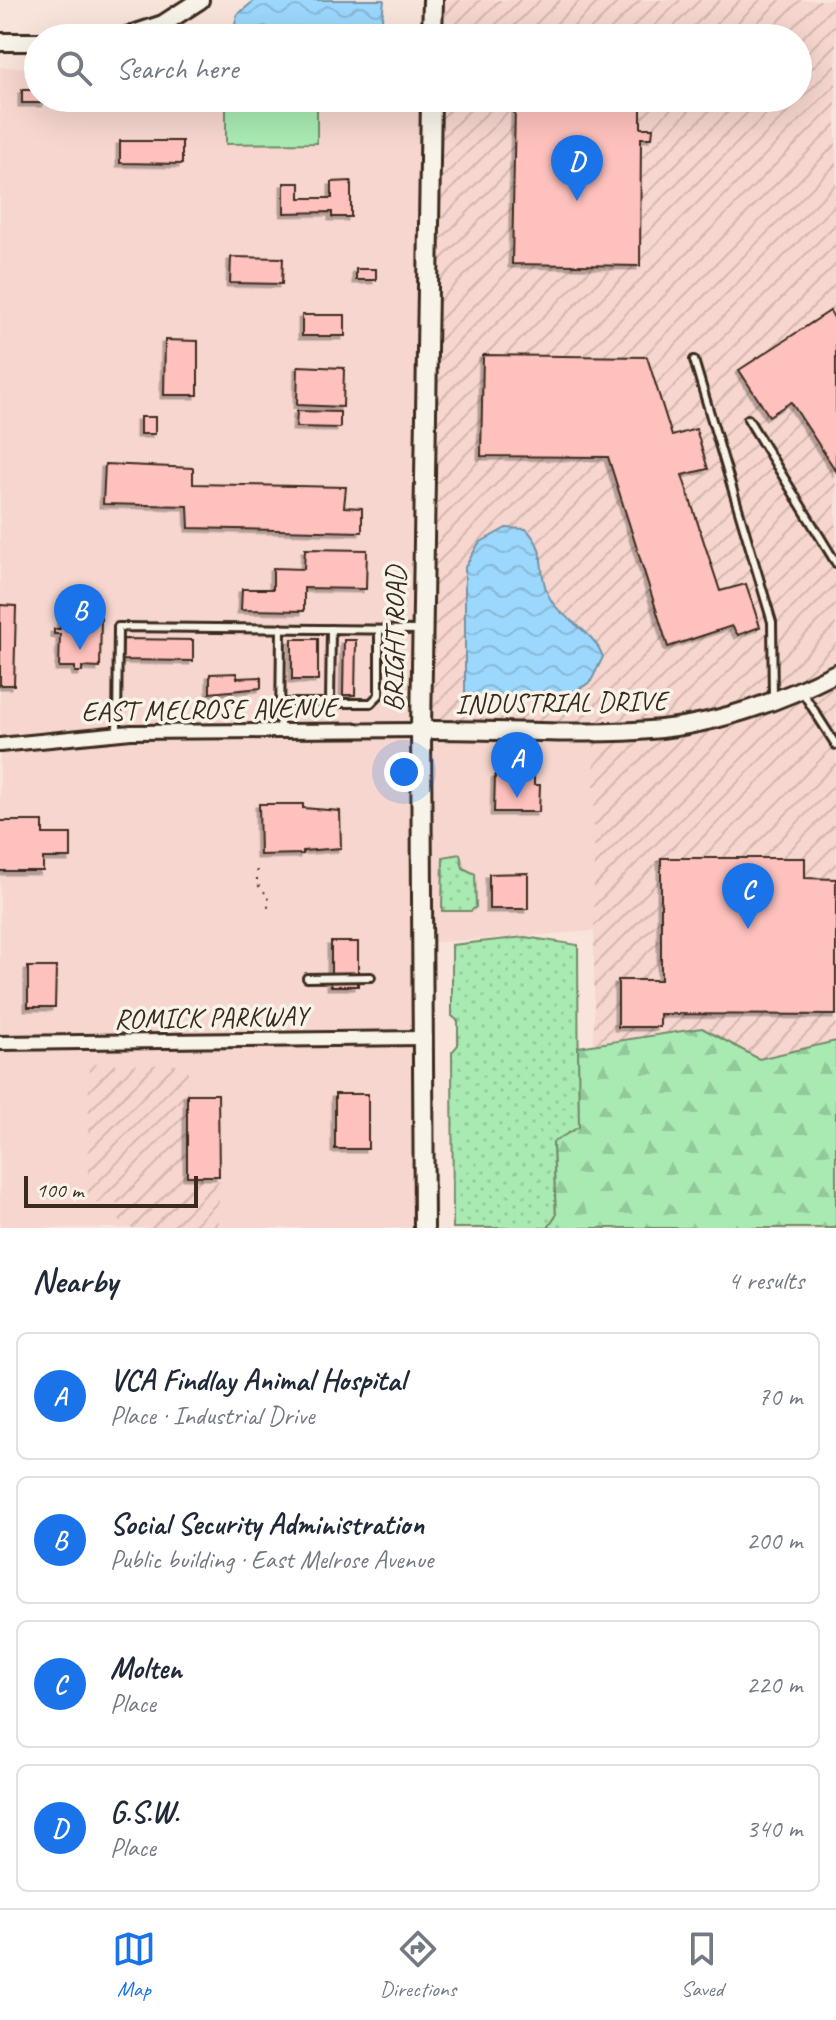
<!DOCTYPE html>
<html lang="en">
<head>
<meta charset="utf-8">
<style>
	body { margin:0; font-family:Caveat,sans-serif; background:#f2f2f3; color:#1f2937 }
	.scale { position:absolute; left:24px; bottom:20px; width:174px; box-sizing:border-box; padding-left:8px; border:4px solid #3b2a1e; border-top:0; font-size:22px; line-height:28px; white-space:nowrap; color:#3b2a1e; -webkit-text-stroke:6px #f7f3e8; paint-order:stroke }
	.you { position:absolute; left:404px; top:772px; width:28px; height:28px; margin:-20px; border:6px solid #fff; border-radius:50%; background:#1a73e8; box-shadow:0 0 0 12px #1a73e833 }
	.badge { display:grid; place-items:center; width:52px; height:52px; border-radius:50%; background:#1a73e8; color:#fff; font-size:26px; font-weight:700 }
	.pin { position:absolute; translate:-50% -66px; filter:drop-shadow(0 2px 4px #0008) }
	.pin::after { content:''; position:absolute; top:42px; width:28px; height:24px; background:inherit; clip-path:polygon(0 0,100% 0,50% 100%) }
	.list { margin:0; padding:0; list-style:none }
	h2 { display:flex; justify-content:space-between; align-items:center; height:104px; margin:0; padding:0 32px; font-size:34px }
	h2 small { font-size:26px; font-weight:400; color:#747a83 }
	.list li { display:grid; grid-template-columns:52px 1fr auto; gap:24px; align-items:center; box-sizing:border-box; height:128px; margin:0 16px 16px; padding:0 16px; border:2px solid #e0e1e3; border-radius:12px }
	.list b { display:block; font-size:30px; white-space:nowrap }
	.list p { margin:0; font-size:26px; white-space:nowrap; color:#747a83 }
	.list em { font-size:26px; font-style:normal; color:#747a83 }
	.icon { flex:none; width:44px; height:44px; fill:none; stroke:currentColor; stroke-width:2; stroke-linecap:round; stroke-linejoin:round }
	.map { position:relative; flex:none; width:836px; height:1228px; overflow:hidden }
	.search { position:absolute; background:#fff; box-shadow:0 8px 32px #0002; left:24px; right:24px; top:24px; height:88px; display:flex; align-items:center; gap:20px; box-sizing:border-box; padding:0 28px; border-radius:44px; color:#747a83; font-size:30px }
	.sheet { height:680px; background:#fff }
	nav { display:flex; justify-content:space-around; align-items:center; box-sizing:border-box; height:112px; border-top:2px solid #e0e1e3; background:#fff; font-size:22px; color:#747a83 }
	nav a { display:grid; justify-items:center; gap:4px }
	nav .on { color:#1a73e8 }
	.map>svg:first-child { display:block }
	.built { fill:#f6d6ce }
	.industrial { fill:url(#industrial-furrows) }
	.grass { fill:url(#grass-dots); stroke:#728a68; stroke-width:2 }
	.forest { fill:url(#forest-firs); stroke:#728a68; stroke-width:2 }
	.pitch { fill:#a9eab3; stroke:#728a68; stroke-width:2 }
	.water { fill:url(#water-waves); stroke:#7592a4; stroke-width:2 }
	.building { fill:#fec1bd; stroke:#3b2a1e; stroke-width:2; filter:url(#shadow) }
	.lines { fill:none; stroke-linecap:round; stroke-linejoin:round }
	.service-casing { stroke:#3b2a1e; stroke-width:12 }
	.minor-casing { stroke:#3b2a1e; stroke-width:18 }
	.tertiary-casing { stroke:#3b2a1e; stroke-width:22 }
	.secondary-casing { stroke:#3b2a1e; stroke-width:24 }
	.path { stroke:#3b2a1e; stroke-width:2; stroke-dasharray:2 6; stroke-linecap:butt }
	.service { stroke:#f7f3e8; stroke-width:6 }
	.minor { stroke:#f7f3e8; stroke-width:12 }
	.tertiary { stroke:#f7f3e8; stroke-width:16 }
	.secondary { stroke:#f7f3e8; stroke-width:18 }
	.labels { text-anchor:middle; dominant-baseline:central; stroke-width:7; stroke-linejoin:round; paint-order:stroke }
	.street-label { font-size:28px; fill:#3b2a1e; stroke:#f7f3e8 }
</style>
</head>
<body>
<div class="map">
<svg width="836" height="1228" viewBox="0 0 836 1228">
	<defs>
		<pattern id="industrial-furrows" width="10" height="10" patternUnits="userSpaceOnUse" patternTransform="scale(2)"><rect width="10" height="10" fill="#f6d6ce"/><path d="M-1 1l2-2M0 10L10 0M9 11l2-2" fill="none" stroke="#d4b8b0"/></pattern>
		<pattern id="grass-dots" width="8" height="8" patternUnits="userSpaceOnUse" patternTransform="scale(2)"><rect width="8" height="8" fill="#a9eab3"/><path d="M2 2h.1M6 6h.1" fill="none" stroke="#92c99a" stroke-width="1.8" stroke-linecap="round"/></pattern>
		<pattern id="forest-firs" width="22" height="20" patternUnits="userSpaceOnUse" patternTransform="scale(2)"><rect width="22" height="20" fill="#a9eab3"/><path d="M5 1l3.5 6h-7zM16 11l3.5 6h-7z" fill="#92c99a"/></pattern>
		<pattern id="water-waves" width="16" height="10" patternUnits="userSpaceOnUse" patternTransform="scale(2)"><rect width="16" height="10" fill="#9cd7fd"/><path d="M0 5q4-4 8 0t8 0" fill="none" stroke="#87b9d8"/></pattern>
		<filter id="shadow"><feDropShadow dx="-3.5" dy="3.5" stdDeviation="0" flood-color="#0004"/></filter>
	</defs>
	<rect width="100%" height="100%" fill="#f9e4db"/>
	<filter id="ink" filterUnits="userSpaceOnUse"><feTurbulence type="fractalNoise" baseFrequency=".0125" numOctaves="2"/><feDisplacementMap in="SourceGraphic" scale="16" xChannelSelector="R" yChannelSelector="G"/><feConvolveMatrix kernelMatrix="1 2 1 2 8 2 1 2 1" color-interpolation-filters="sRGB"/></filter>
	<g filter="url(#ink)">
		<!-- built -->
		<path class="built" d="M 0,67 L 38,68 L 38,98 L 431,98 L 594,731 L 594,931 L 422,943 L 424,1228 L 0,1228 Z"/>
		<!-- industrial -->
		<g class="industrial">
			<path d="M 430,0 L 836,0 L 836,1228 L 586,1228 L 594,1024 L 594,732 L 421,730 L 428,98 L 798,98 L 798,38 L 429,38 Z"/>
			<path d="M 89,1064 L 188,1065 L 187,1176 L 219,1176 L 219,1228 L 119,1228 L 119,1203 L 88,1203 Z"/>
		</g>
		<!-- grass -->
		<g class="grass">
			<path d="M 460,854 L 463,868 L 475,874 L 476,907 L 471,911 L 442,911 L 443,857 Z"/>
			<path d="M 525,937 L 578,945 L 579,1128 L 553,1143 L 556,1216 L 548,1228 L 453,1228 L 452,1052 L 458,1045 L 458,1021 L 452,1016 L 452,945 Z"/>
		</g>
		<!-- forest -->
		<path class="forest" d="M 702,1028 L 759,1059 L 836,1041 L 836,1228 L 548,1228 L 556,1216 L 553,1142 L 579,1127 L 578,1047 Z"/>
		<!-- pitch -->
		<path class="pitch" d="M 226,106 L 317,106 L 317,143 L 226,144 Z"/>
		<!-- water -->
		<g class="water">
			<path d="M 255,0 L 384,0 L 380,38 L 232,38 L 237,15 Z"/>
			<path d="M 506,528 L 526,529 C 548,551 537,567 547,592 C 558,621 592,626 603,657 L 591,681 L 570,696 L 474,699 L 465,692 L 465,567 L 479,543 Z"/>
		</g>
		<!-- building -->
		<g class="building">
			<path d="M 22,90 L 38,90 L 38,98 L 45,98 L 45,103 L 22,103 Z"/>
			<path d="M 553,98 L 564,98 L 564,107 L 641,108 L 641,128 L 653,128 L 652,138 L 641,138 L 640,266 L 512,264 L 515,105 L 553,106 Z"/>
			<path d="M 120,141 L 182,141 L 182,164 L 120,163 Z"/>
			<path d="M 351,181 L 351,217 L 332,217 L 332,212 L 284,213 L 284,183 L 300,183 L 300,198 L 332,198 L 332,182 Z"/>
			<path d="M 231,257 L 283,258 L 282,284 L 230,283 Z"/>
			<rect x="356" y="269" width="20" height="11"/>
			<path d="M 830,311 L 836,321 L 836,471 L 791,402 L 769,416 L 739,370 Z"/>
			<rect x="302" y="315" width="43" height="21"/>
			<path d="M 165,340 L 198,341 L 198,395 L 164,395 Z"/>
			<path d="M 483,355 L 647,357 L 672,436 L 696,429 L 708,469 L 682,475 L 720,591 L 746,584 L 760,627 L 738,635 L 732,626 L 668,647 L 608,457 L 481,456 Z"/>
			<path d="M 298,366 L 344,368 L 343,407 L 297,405 Z"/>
			<path d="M 297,411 L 340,412 L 340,428 L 296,427 Z"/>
			<rect x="140" y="417" width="15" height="17"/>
			<path d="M 105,464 L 193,468 L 193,484 L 346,487 L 344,507 L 362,508 L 362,532 L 189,528 L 188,506 L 103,504 Z"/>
			<path d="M 305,549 L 367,550 L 366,589 L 304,588 L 304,611 L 241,610 L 242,589 L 273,589 L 273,568 L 304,569 Z"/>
			<path d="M 0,605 L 16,606 L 14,685 L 0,685 Z"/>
			<path d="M 61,616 L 101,617 L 100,668 L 82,667 L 82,672 L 75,672 L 75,667 L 59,667 L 60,634 L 54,634 L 54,629 L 60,629 Z"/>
			<path d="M 123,639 L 193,640 L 193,661 L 122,660 Z"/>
			<rect x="292" y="639" width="26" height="41"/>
			<path d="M 344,640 L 356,640 L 355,695 L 343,695 Z"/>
			<path d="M 237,673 L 237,678 L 261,677 L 261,688 L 210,693 L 210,674 Z"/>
			<path d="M 495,775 L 534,775 L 534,785 L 540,785 L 539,812 L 494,812 Z"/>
			<path d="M 259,804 L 303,804 L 303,808 L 340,811 L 341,848 L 303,851 L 303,854 L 260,855 Z"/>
			<path d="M 0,821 L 43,821 L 43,834 L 71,834 L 71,858 L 43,858 L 43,871 L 0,871 Z"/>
			<path d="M 661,858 L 805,858 L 805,878 L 836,879 L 836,1015 L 660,1014 L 660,1027 L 618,1027 L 618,980 L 661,980 Z"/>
			<path d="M 528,873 L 528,909 L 489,909 L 489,874 Z"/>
			<rect x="331" y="942" width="27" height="44"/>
			<path d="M 28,967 L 56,967 L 55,1007 L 28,1007 Z"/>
			<path d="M 187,1094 L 218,1094 L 219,1176 L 187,1176 Z"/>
			<rect x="335" y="1094" width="33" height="55"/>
		</g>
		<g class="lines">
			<defs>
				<g id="service">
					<path d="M 694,360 L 772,622 L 773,698"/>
					<path d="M 748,419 L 836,563"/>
					<path d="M 801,690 L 836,745"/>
					<path d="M 280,703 L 371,703 L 379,695 L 379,630"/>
					<path d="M 330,703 L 331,629"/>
					<path d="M 280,731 L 281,628"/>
					<path d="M 117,732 L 118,627 L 418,630"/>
					<path d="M 307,978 L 371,977"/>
				</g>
				<g id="minor">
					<path d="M 0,745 L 131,732 L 421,730"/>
					<path d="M 0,1043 L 422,1038"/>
				</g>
				<g id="tertiary">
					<path d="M 121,38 L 163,24 L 200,0"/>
					<path d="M 0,42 L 38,42"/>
					<path d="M 421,730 C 499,729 583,737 661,729 C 723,722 781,701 836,673"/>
				</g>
				<g id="secondary">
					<path d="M 432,38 L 433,0"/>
					<path d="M 424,1228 L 421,730 L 431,98"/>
				</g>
			</defs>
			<!-- service casing -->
			<use href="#service" class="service-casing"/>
			<!-- minor casing -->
			<use href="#minor" class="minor-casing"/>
			<!-- tertiary casing -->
			<use href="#tertiary" class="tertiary-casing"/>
			<!-- secondary casing -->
			<use href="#secondary" class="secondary-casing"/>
			<!-- path -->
			<path class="path" d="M 257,870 L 257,884 L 268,896 L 268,912"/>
			<!-- service -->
			<use href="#service" class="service"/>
			<!-- minor -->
			<use href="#minor" class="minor"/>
			<!-- tertiary -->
			<use href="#tertiary" class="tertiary"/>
			<!-- secondary -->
			<use href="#secondary" class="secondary"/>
		</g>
	</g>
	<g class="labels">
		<!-- street labels -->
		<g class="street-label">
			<text transform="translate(394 639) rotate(-89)">BRIGHT ROAD</text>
			<text transform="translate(561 702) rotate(-1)">INDUSTRIAL DRIVE</text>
			<text transform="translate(209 709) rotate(-1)">EAST MELROSE AVENUE</text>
			<text transform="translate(211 1017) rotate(-1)">ROMICK PARKWAY</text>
		</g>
	</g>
</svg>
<div class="scale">100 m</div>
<div class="you"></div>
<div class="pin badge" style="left:517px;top:798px">A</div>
<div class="pin badge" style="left:80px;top:650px">B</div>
<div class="pin badge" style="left:748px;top:929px">C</div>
<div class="pin badge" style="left:577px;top:201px">D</div>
<div class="search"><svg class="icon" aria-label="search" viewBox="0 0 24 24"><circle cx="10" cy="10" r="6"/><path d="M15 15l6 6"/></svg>Search here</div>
</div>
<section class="sheet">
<h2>Nearby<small>4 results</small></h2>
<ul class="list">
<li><span class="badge">A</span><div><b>VCA Findlay Animal Hospital</b><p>Place · Industrial Drive</p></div><em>70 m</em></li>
<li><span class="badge">B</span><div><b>Social Security Administration</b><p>Public building · East Melrose Avenue</p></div><em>200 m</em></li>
<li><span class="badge">C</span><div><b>Molten</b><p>Place</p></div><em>220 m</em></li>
<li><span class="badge">D</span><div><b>G.S.W.</b><p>Place</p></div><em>340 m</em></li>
</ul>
</section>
<nav>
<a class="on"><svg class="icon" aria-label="map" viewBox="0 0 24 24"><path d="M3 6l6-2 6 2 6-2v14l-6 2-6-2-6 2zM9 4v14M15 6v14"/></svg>Map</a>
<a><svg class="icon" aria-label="directions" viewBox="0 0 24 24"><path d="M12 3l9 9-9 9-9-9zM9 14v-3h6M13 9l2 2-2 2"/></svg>Directions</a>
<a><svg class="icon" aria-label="saved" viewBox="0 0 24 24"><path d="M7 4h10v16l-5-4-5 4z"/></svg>Saved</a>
</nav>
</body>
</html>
